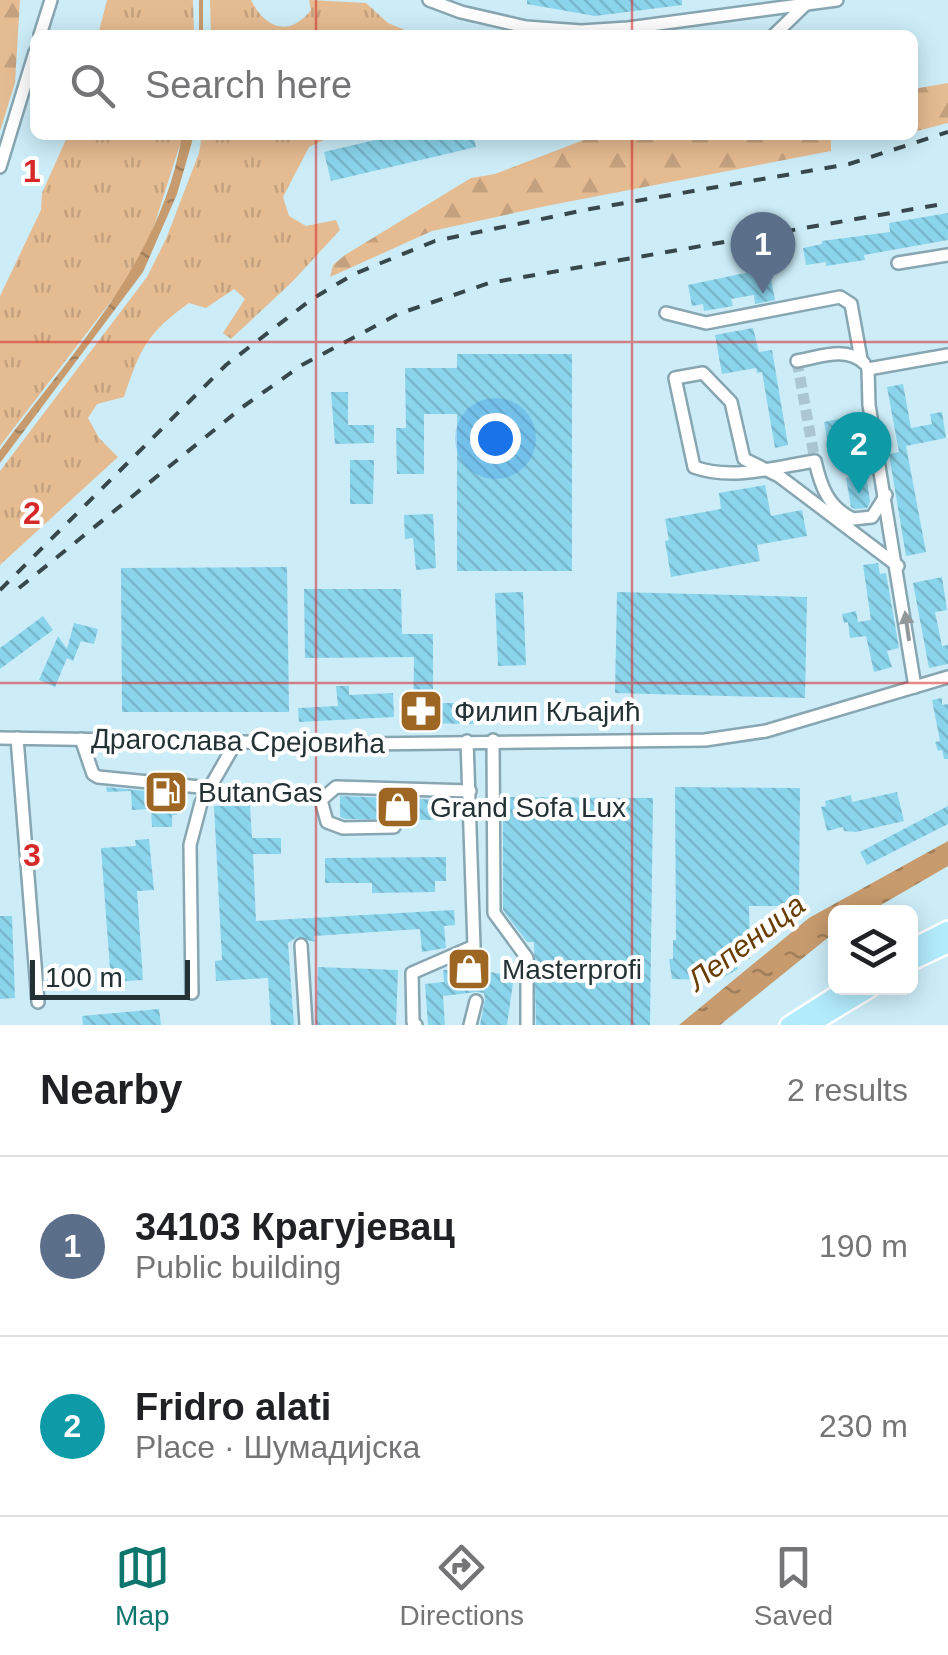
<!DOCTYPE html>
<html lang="en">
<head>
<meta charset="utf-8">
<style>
	body { margin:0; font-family:Arial,sans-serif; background:#f6f6f6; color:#202124 }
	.controls { position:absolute; right:30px; bottom:30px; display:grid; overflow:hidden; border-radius:15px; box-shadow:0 5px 25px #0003 }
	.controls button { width:90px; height:90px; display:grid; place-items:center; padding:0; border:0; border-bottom:2px solid #e0e0e0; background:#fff; color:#202124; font:50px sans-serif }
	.scale { position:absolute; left:30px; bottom:25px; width:160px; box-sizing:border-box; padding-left:10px; border:5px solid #243135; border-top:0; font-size:28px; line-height:35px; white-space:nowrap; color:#243135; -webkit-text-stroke:8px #fff; paint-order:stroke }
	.you { position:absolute; left:495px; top:438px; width:35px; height:35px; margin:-25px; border:8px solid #fff; border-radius:50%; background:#1a73e8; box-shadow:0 0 0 15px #1a73e833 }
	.badge { display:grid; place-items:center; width:65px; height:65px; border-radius:50%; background:#0f766e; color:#fff; font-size:32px; font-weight:700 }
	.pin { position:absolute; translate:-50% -82px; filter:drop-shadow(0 2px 5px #0008) }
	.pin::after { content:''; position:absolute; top:52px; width:35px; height:30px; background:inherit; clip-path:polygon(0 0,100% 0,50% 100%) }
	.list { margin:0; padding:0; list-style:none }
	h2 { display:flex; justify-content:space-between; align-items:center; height:130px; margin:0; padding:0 40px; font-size:42px }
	h2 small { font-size:32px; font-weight:400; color:#757577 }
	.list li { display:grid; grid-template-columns:65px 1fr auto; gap:30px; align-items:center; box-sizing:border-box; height:180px; padding:0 40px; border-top:2px solid #e0e0e0 }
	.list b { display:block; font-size:38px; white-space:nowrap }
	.list p { margin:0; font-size:32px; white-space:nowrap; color:#757577 }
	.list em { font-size:32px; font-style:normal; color:#757577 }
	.icon { flex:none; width:55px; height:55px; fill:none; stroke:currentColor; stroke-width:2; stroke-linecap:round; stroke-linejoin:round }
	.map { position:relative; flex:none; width:948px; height:1025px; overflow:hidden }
	.search { position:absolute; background:#fff; box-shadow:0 5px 25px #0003; left:30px; right:30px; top:30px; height:110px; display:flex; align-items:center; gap:25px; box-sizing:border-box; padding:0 35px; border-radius:15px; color:#757577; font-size:38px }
	.sheet { height:490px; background:#fff }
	nav { display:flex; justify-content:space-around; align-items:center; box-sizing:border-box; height:140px; border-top:2px solid #e0e0e0; background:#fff; font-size:28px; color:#757577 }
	nav a { display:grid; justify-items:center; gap:5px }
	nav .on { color:#0f766e }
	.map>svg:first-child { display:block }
	.grass { fill:url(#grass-tufts) }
	.forest { fill:url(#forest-firs) }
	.water { fill:url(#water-ripples) }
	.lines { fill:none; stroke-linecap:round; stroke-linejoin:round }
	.stream { stroke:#c79b6d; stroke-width:4 }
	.building { fill:url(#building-back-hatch) }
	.minor-tunnel { stroke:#aac7d1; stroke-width:11; stroke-dasharray:11 5.5; stroke-linecap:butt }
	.minor-casing { stroke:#87a6b1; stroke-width:16 }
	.major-casing { stroke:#fff; stroke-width:20 }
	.minor { stroke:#fff; stroke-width:11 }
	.major { stroke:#b2ebfc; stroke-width:15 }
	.rail { stroke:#38474c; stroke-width:4; stroke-dasharray:12 12; stroke-linecap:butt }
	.oneway { fill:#92989a }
	.grid { fill:none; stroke:#d62828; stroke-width:2.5; stroke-opacity:0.55 }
	.labels { text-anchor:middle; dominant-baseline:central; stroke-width:8; stroke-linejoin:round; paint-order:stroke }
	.poi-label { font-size:28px; fill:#243135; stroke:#fff; text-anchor:start }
	.street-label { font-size:28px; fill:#243135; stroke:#fff }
	.water-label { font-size:30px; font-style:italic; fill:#683d02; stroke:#fff }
	.grid-label { font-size:32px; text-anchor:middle; font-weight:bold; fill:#d62828; stroke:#fff; stroke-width:8; stroke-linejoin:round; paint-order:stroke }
</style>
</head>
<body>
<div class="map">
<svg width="948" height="1025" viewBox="0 0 948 1025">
	<defs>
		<pattern id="grass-tufts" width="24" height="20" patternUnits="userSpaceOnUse" patternTransform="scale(2.5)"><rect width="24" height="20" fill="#e5bb91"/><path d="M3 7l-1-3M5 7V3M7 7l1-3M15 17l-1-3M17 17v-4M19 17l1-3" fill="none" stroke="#c4a17e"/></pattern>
		<pattern id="forest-firs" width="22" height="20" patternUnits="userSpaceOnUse" patternTransform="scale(2.5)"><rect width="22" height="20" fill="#e5bb91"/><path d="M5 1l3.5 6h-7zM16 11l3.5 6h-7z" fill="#c4a17e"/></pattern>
		<pattern id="water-ripples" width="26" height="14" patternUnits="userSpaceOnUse" patternTransform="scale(2.5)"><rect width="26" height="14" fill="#c79b6d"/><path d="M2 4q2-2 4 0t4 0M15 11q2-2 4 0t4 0" fill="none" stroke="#a17f5a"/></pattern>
		<pattern id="building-back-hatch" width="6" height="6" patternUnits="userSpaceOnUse" patternTransform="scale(2.5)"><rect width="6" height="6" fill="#8ad4ec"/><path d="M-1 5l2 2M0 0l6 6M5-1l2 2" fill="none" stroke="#77b6cb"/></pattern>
	</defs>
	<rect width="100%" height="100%" fill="#ccedf8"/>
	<!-- grass -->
	<g class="grass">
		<path d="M 107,0 L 193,0 L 194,35 L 98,35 Z"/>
		<path d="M 210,0 L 251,0 C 265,28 289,38 311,10 L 309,0 L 366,3 L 388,23 L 405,30 L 409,35 L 211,35 Z"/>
		<path d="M 68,135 L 183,135 L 147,248 L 132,274 L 0,446 L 0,296 L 41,210 L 42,193 Z"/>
		<path d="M 202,135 L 325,135 L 324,140 L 309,147 L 283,197 L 289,216 L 306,226 L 336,220 L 340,230 L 292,282 L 231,339 L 223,333 L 245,299 L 234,289 L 206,308 L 189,303 C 147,333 140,349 124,397 L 97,404 L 88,418 L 99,438 L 118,457 L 0,565 L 0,471 L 147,277 L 166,239 L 199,153 Z"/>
	</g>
	<!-- forest -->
	<g class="forest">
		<path d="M 0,0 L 20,0 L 15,83 L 0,131 Z"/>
		<path d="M 948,83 L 948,123 L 913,132 L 913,89 Z"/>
		<path d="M 597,135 L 831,135 L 831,151 L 546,206 L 432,231 L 330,277 L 333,265 L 345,255 L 471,178 L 495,174 Z"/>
	</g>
	<!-- water -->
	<g class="water">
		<path d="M 182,135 L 194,135 L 177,194 L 143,272 L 0,463 L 0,450 C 72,352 162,260 182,135 Z"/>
		<path d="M 948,841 L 948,866 L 869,912 L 836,912 L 835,932 L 720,1025 L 679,1025 L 809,918 Z"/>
	</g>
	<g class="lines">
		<!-- stream -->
		<path class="stream" d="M 201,35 L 201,0"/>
	</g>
	<!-- building -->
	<g class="building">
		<path d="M 527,0 L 682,0 L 682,5 L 595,16 L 527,4 Z"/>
		<path d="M 396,135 L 473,135 L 476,147 L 331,181 L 324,152 Z"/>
		<path d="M 948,213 L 948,240 L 864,255 L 865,260 L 826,266 L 826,262 L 806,265 L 803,248 L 822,244 L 822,241 L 890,232 L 889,223 Z"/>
		<path d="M 769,268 L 775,300 L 755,304 L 754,295 L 731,299 L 733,306 L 704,311 L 703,304 L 692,306 L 688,285 Z"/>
		<path d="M 753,328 L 759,352 L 772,350 L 788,445 L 775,448 L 762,372 L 757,373 L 756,368 L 722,374 L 715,335 Z"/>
		<path d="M 457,354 L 572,354 L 572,571 L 457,571 L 457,414 L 424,414 L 424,474 L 397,474 L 396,428 L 406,428 L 405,368 L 457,368 Z"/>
		<path d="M 903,384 L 911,428 L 932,424 L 930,414 L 942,412 L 946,438 L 906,446 L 926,552 L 906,556 L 889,454 L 899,452 L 887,387 Z"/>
		<path d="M 331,392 L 348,392 L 348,425 L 374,425 L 374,443 L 335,444 Z"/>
		<path d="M 854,416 L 859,442 L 829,448 L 824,422 Z"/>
		<path d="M 350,460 L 374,460 L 373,504 L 350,504 Z"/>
		<path d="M 866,474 L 870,502 L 867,508 L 855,509 L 851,507 L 846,478 Z"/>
		<path d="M 765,485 L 771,516 L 802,510 L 807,536 L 757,545 L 760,561 L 671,577 L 665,541 L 669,540 L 665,519 L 721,509 L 719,493 Z"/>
		<path d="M 433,514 L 436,568 L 416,570 L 413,538 L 405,539 L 404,515 Z"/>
		<path d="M 878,563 L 880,574 L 886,573 L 899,648 L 887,651 L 892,667 L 874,672 L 866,636 L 850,638 L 848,622 L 844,623 L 842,614 L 856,611 L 858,622 L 871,620 L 863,565 Z"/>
		<path d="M 287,567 L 289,712 L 122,712 L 121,568 Z"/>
		<path d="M 942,577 L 947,610 L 935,612 L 942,646 L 948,645 L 948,664 L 929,668 L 913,583 Z"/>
		<path d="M 304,589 L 401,589 L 402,634 L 433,634 L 433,703 L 475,703 L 475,724 L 413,723 L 414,657 L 305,658 Z"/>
		<path d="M 523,592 L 526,665 L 498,666 L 495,593 Z"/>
		<path d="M 617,592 L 807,597 L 805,698 L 615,693 Z"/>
		<path d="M 43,616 L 53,630 L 0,669 L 0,648 Z"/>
		<path d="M 74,623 L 98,629 L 94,644 L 81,641 L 73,661 L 67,658 L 55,687 L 39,680 L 58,636 L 67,649 Z"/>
		<path d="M 336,686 L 349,686 L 349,695 L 393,693 L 394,717 L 299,722 L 298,708 L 338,706 Z"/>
		<path d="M 942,698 L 942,705 L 948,704 L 948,759 L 944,759 L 942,750 L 938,751 L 935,742 L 940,741 L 932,700 Z"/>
		<path d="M 106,787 L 176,794 L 177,815 L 172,815 L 172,827 L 152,827 L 151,809 L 132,810 L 131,791 L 107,792 Z"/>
		<path d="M 675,787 L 800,788 L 799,906 L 749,906 L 750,959 L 736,959 L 738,969 L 719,980 L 672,979 L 669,959 L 673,959 L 673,940 L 676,940 Z"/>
		<path d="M 897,792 L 904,821 L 856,832 L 844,831 L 843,827 L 827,831 L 821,807 L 826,806 L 825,801 L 851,795 L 852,802 Z"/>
		<path d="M 340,796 L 445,800 L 446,820 L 345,819 L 340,817 Z"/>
		<path d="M 503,797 L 653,798 L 650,1025 L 536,1025 L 534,942 L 527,942 L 503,910 Z"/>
		<path d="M 250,805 L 252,838 L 281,838 L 281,854 L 253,854 L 256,921 L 454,910 L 455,925 L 444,926 L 446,948 L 422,952 L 420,929 L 314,936 L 315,942 L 297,937 L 288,943 L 294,1025 L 271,1025 L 268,978 L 216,981 L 215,961 L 222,960 L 214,806 Z"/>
		<path d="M 948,806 L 948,824 L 867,865 L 860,852 Z"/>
		<path d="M 149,839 L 154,890 L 137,891 L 143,980 L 111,982 L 101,848 L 136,846 L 135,840 Z"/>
		<path d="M 446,857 L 446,881 L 435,881 L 435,892 L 372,893 L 372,883 L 325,883 L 325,858 Z"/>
		<path d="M 0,916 L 12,916 L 15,998 L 0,999 Z"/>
		<path d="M 472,957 L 476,957 L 477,970 L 514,976 L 507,1025 L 480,1025 L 485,999 L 484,993 L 477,992 L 443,996 L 445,1025 L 428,1025 L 425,984 L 444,982 L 443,970 L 462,969 L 461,962 Z"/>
		<path d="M 318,967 L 398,970 L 396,1025 L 316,1025 Z"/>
		<path d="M 159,1009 L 161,1025 L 83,1025 L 82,1016 Z"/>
	</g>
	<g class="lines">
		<!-- minor-tunnel -->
		<path class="minor-tunnel" d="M 797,361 L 815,461"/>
		<defs>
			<g id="minor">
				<path d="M 429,0 L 461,12 L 526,27 L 581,31 L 628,28 L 837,0"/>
				<path d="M 40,35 L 51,0"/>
				<path d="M 774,35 L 806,4"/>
				<path d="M 0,167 L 35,52"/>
				<path d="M 898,263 L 948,255"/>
				<path d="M 666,313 L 706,323 L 840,297 L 851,304 L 861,359"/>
				<path d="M 797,361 C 820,357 846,346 864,363"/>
				<path d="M 868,369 L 869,405 L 915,687"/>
				<path d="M 868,369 L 948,355"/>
				<path d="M 886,495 L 872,517 L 853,519 C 828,507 821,487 815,461 C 776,467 732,481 694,467 L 675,378 L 703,373 L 731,402 L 744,459 L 779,476 L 898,566"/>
				<path d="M 0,738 L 363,744 L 705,740 L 766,731 L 948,677"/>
				<path d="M 17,738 L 38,1002"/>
				<path d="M 81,739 L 93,774 L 98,777 L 210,788"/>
				<path d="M 493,740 L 494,913 L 527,958 L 527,1025"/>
				<path d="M 394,827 L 343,828 L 327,822 L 321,800 L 336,787 L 470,791"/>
				<path d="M 301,945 L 306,1025"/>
				<path d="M 192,993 L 190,845 L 201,803 L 236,742"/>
				<path d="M 416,1025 L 413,1022 L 412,973 L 474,946 L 467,741"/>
				<path d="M 470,1025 L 476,1001"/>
			</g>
			<g id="major">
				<path d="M 910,948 L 948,929"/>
				<path d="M 910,963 L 948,945"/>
				<path d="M 788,1025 L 846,988"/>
				<path d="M 811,1025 L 872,988"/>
			</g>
		</defs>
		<!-- minor casing -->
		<use href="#minor" class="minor-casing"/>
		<!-- major casing -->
		<use href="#major" class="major-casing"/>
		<!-- minor -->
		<use href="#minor" class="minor"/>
		<!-- major -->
		<use href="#major" class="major"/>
		<!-- rail -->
		<g class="rail">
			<path d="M 19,588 L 244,406 L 302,365 L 398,314 L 489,283 L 948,203"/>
			<path d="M 0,590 L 226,365 L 312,299 L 354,274 L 435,241 L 590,209 L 849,164 L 948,132"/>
		</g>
	</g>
	<!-- one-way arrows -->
	<defs><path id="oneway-solid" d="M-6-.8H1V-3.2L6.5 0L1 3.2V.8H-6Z" transform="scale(2.5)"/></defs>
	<use class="oneway" href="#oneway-solid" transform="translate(907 626) rotate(-98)"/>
	<!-- grid -->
	<path class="grid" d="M 316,0 L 316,35M 632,0 L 632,35M 316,135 L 316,1025M 632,135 L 632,1025M 0,342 L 948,342M 0,683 L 948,683"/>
	<!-- icons -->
	<defs>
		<symbol id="pharmacy-square" viewBox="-11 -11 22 22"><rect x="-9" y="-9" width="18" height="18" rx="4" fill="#9e6623" stroke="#fff"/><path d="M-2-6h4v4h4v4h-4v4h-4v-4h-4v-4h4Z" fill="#fff"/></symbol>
		<symbol id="fuel-square" viewBox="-11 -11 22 22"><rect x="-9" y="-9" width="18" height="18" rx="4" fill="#9e6623" stroke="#fff"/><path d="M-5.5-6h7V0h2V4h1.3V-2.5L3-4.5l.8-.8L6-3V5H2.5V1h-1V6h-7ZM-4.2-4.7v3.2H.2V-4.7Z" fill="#fff"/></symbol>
		<symbol id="shop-square" viewBox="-11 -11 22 22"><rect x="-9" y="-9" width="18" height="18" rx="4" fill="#9e6623" stroke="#fff"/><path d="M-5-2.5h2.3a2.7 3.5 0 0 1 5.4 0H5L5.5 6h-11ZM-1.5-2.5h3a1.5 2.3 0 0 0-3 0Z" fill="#fff"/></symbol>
	</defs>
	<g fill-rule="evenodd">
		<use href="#pharmacy-square" x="396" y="686" width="50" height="50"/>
		<use href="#fuel-square" x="141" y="767" width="50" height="50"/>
		<use href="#shop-square" x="373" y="782" width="50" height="50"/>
		<use href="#shop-square" x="444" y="944" width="50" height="50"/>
	</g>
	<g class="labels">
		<!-- poi labels -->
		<g class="poi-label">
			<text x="454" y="711">Филип Кљајић</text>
			<text x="198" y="792">ButanGas</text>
			<text x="430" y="807">Grand Sofa Lux</text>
			<text x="502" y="969">Masterprofi</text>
		</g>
		<!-- street labels -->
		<g class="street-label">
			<text transform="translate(238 741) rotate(1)">Драгослава Срејовића</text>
		</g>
		<!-- water labels -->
		<g class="water-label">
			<text transform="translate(746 942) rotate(-37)">Лепеница</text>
		</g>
	</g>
	<g class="grid-label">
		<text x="32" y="182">1</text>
		<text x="32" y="524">2</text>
		<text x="32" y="866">3</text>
	</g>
</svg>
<div class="controls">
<button><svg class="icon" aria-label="layers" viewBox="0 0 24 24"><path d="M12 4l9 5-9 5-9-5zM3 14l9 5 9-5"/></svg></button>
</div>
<div class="scale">100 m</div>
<div class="you"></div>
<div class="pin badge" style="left:763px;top:294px;background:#5c6f8a">1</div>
<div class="pin badge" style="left:859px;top:494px;background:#0f9aa8">2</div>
<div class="search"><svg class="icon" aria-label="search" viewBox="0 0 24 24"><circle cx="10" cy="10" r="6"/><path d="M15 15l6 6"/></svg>Search here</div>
</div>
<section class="sheet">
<h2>Nearby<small>2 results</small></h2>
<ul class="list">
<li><span class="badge" style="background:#5c6f8a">1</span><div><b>34103 Крагујевац</b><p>Public building</p></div><em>190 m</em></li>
<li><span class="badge" style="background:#0f9aa8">2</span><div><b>Fridro alati</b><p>Place · Шумадијска</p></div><em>230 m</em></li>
</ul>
</section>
<nav>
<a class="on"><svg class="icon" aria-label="map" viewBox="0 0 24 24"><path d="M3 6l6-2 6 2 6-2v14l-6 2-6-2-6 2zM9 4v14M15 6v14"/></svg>Map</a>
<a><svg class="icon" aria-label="directions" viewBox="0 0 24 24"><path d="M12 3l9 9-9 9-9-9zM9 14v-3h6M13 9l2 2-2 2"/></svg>Directions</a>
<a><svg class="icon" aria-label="saved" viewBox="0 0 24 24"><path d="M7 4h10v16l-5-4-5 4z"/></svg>Saved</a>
</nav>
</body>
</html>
